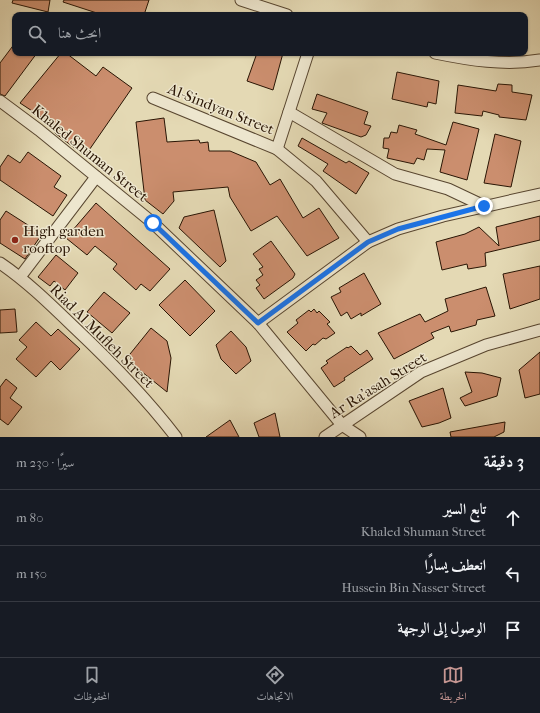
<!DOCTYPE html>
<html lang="ar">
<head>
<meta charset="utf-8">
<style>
	body { margin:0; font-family:"IM FELL French Canon",Amiri,serif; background:#20242c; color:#f1f3f6; direction:rtl }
	.stop { position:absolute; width:12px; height:12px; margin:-9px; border:3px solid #1a73e8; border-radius:50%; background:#fff }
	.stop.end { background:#1a73e8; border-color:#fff; box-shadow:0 1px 4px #0008 }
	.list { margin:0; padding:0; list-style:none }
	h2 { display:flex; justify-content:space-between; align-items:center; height:52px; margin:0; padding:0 16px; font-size:17px }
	h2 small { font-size:13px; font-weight:400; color:#9ea1a6 }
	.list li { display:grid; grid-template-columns:26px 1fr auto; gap:12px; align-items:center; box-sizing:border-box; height:56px; padding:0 16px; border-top:1px solid #363941 }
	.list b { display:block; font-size:15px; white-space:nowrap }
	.list p { margin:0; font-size:13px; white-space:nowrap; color:#9ea1a6 }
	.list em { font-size:13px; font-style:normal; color:#9ea1a6 }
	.icon { flex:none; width:22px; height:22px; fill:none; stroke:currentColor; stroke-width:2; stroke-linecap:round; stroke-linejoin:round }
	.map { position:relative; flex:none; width:540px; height:437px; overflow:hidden; direction:ltr }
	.search { position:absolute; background:#171b24; box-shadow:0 1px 3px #0004; left:12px; right:12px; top:12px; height:44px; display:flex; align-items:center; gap:10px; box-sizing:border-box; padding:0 14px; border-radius:8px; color:#9ea1a6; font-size:15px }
	.sheet { height:220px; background:#171b24 }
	nav { display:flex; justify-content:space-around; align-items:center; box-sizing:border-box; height:56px; border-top:1px solid #363941; background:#171b24; font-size:11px; color:#9ea1a6 }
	nav a { display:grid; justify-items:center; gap:2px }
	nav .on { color:#c59692 }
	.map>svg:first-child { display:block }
	.building { fill:#cb8e6e; stroke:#291504 }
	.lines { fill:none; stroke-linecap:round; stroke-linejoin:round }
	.minor-casing { stroke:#584630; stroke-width:13 }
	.minor { stroke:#ede6ce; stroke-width:11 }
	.route { stroke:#1a73e8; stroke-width:5 }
	.poi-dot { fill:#8f2418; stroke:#ede6ce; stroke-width:1.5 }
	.labels { text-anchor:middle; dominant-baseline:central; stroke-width:3; stroke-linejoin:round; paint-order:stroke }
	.street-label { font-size:15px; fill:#291504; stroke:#ede6ce }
	.poi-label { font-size:15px; fill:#291504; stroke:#ede6ce; text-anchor:start }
</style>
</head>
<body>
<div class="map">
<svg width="540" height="437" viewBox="0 0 540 437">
	<rect width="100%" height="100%" fill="#e4d9b4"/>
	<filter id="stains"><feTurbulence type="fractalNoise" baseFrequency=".005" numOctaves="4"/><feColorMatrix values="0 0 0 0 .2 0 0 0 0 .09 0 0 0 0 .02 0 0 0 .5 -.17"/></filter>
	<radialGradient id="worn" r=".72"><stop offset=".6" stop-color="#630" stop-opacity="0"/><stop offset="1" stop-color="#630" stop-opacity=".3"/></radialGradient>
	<!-- building -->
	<g class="building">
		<path d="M 13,0 L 50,0 L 48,12 L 12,3 Z"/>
		<path d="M 64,0 L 149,0 L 144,15 L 103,15 L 63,2 Z"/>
		<path d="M 15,43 L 15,53 L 37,53 L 5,96 L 0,94 L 0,63 Z"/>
		<path d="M 61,53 L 66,53 L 96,76 L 103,67 L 132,88 L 85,156 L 55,133 L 58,128 L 20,103 Z"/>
		<path d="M 257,53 L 283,53 L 273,90 L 247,81 Z"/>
		<path d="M 397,72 L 439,81 L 436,104 L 428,102 L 427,107 L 392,99 Z"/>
		<path d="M 498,84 L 512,85 L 512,92 L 532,95 L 526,120 L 499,117 L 499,115 L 483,111 L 482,116 L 455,113 L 458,85 L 496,91 Z"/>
		<path d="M 317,94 L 368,112 L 364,124 L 371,126 L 366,135 L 361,137 L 322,123 L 327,113 L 312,109 Z"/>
		<path d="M 164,118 L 167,142 L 199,140 L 200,143 L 208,142 L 209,151 L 230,151 L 256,162 L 270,185 L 280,179 L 303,218 L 319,208 L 339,238 L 307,256 L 277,216 L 251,231 L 230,197 L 228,187 L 173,192 L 174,201 L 163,214 L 145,200 L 136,122 Z"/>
		<path d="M 453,122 L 479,129 L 467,180 L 440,172 L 445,150 L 427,149 L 424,160 L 417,158 L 414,164 L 387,158 L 389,149 L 383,148 L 384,138 L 389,138 L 391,132 L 397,133 L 399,125 L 417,130 L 415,134 L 446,145 Z"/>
		<path d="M 495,134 L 521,141 L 511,187 L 484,183 Z"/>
		<path d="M 302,138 L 346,163 L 349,161 L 369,173 L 356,194 L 323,171 L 328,164 L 298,146 Z"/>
		<path d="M 28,152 L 61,176 L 54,187 L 67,195 L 53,216 L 0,180 L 0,167 L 8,155 L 20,163 Z"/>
		<path d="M 96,203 L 170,269 L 150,291 L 141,284 L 136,290 L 113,269 L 117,264 L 95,246 L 87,255 L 66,238 Z"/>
		<path d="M 214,210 L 226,261 L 220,267 L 179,228 L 184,217 Z"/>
		<path d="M 6,211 L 42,234 L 25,259 L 0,243 L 0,220 Z"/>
		<path d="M 540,216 L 540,240 L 485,253 L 486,266 L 468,269 L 467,264 L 442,270 L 436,242 L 465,234 L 479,227 L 499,246 L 496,227 Z"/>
		<path d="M 271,241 L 295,274 L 293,278 L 264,299 L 256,288 L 260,285 L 256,280 L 263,275 L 259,269 L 263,267 L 253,254 Z"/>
		<path d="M 56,255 L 78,273 L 65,290 L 54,281 L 50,286 L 38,277 Z"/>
		<path d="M 540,266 L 540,299 L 510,309 L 503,274 Z"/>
		<path d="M 364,273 L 381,304 L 361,316 L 361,313 L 351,319 L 347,312 L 341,316 L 331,297 L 341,292 L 339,288 Z"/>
		<path d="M 185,280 L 215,311 L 190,336 L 159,305 Z"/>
		<path d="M 486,287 L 495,316 L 477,320 L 476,325 L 451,332 L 449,326 L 431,333 L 434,338 L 394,359 L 378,333 L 420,314 L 425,322 L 448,311 L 445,299 Z"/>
		<path d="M 104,292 L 130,313 L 112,333 L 87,312 Z"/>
		<path d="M 15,309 L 17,332 L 0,333 L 0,310 Z"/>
		<path d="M 314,309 L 317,313 L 319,311 L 330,322 L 327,324 L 335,333 L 326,339 L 323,338 L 315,345 L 313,344 L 306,351 L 287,332 L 298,323 L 296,320 L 309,310 L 311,312 Z"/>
		<path d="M 36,322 L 51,336 L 58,329 L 80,349 L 60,370 L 51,361 L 36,377 L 16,359 L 27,347 L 19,340 Z"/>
		<path d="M 151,328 L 167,341 L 171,358 L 167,392 L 126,359 Z"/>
		<path d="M 231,331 L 246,347 L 251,361 L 236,374 L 221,359 L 216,345 Z"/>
		<path d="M 351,346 L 360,355 L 367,350 L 373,359 L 344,378 L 345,380 L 334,387 L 321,368 L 328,363 L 326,361 L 347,347 L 348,348 Z"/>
		<path d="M 540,352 L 540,394 L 525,398 L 519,370 Z"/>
		<path d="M 465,372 L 482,373 L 501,378 L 497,396 L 465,406 L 460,398 L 472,392 Z"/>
		<path d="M 6,379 L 17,388 L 10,398 L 22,407 L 8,425 L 0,419 L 0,387 Z"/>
		<path d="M 443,388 L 451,418 L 439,423 L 422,427 L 409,401 Z"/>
		<path d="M 275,413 L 280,437 L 259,437 L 254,423 Z"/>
		<path d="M 230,420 L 239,437 L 206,437 Z"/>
		<path d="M 505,422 L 504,432 L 494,437 L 451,437 L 450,432 Z"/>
	</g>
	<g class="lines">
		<defs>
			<g id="minor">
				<path d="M 241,0 L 287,15"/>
				<path d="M 435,53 C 469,60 505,66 540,60"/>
				<path d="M 153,98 L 277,149 L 316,181 L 368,242"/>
				<path d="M 0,101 L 39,130 L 153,223 L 258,323 L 342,425 L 360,437"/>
				<path d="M 289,112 L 395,174 L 448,189 L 484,206"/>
				<path d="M 277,149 L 308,53"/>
				<path d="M 0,263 C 28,282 52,306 76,329 C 112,363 146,398 176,437"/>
				<path d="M 20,277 L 96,177"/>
				<path d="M 258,323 L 368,242 L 398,229 L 443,216 L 540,194"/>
				<path d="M 325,437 L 421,372 L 486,345 L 540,330"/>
			</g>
		</defs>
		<!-- minor casing -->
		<use href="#minor" class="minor-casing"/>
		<!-- minor -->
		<use href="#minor" class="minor"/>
	</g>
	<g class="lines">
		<!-- route -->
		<path class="route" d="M 153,223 L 258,323 L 368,242 L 398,229 L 484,206"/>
	</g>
	<!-- markers -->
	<circle class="poi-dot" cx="15" cy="240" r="4"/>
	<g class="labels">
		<!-- street labels -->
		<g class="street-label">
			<text transform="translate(221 109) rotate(22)">Al-Sindyan Street</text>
			<text transform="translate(90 153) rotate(39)">Khaled Shuman Street</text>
			<text transform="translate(102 336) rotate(45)">Riad Al Mufleh Street</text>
			<text transform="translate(378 385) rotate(-32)">Ar Ra’asah Street</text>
		</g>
		<!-- poi labels -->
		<g class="poi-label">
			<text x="23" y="231">High garden<tspan x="23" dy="17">rooftop</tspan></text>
		</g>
	</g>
	<rect width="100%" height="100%" filter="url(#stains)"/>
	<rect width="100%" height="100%" fill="url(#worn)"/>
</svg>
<div class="stop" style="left:153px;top:223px"></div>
<div class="stop end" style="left:484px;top:206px"></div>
<div class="search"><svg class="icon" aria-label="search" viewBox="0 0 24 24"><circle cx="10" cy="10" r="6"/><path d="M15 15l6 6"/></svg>ابحث هنا</div>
</div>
<section class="sheet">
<h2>3 دقيقة<small>سيرًا · 230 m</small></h2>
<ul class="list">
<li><svg class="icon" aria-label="ahead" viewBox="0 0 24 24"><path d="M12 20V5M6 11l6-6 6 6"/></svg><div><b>تابع السير</b><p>Khaled Shuman Street</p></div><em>80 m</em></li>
<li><svg class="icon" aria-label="left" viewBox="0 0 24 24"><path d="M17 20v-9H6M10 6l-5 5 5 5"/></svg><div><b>انعطف يسارًا</b><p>Hussein Bin Nasser Street</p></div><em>150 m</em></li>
<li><svg class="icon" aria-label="arrive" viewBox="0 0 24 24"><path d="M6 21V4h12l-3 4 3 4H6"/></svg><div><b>الوصول إلى الوجهة</b></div></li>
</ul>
</section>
<nav>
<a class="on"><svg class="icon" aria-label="map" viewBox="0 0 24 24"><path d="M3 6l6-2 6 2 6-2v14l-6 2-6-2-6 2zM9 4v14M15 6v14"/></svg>الخريطة</a>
<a><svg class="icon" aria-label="directions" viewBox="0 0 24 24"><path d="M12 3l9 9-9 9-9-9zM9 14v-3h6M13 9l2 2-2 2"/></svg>الاتجاهات</a>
<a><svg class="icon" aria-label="saved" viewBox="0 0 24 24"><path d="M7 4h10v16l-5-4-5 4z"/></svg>المحفوظات</a>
</nav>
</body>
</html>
